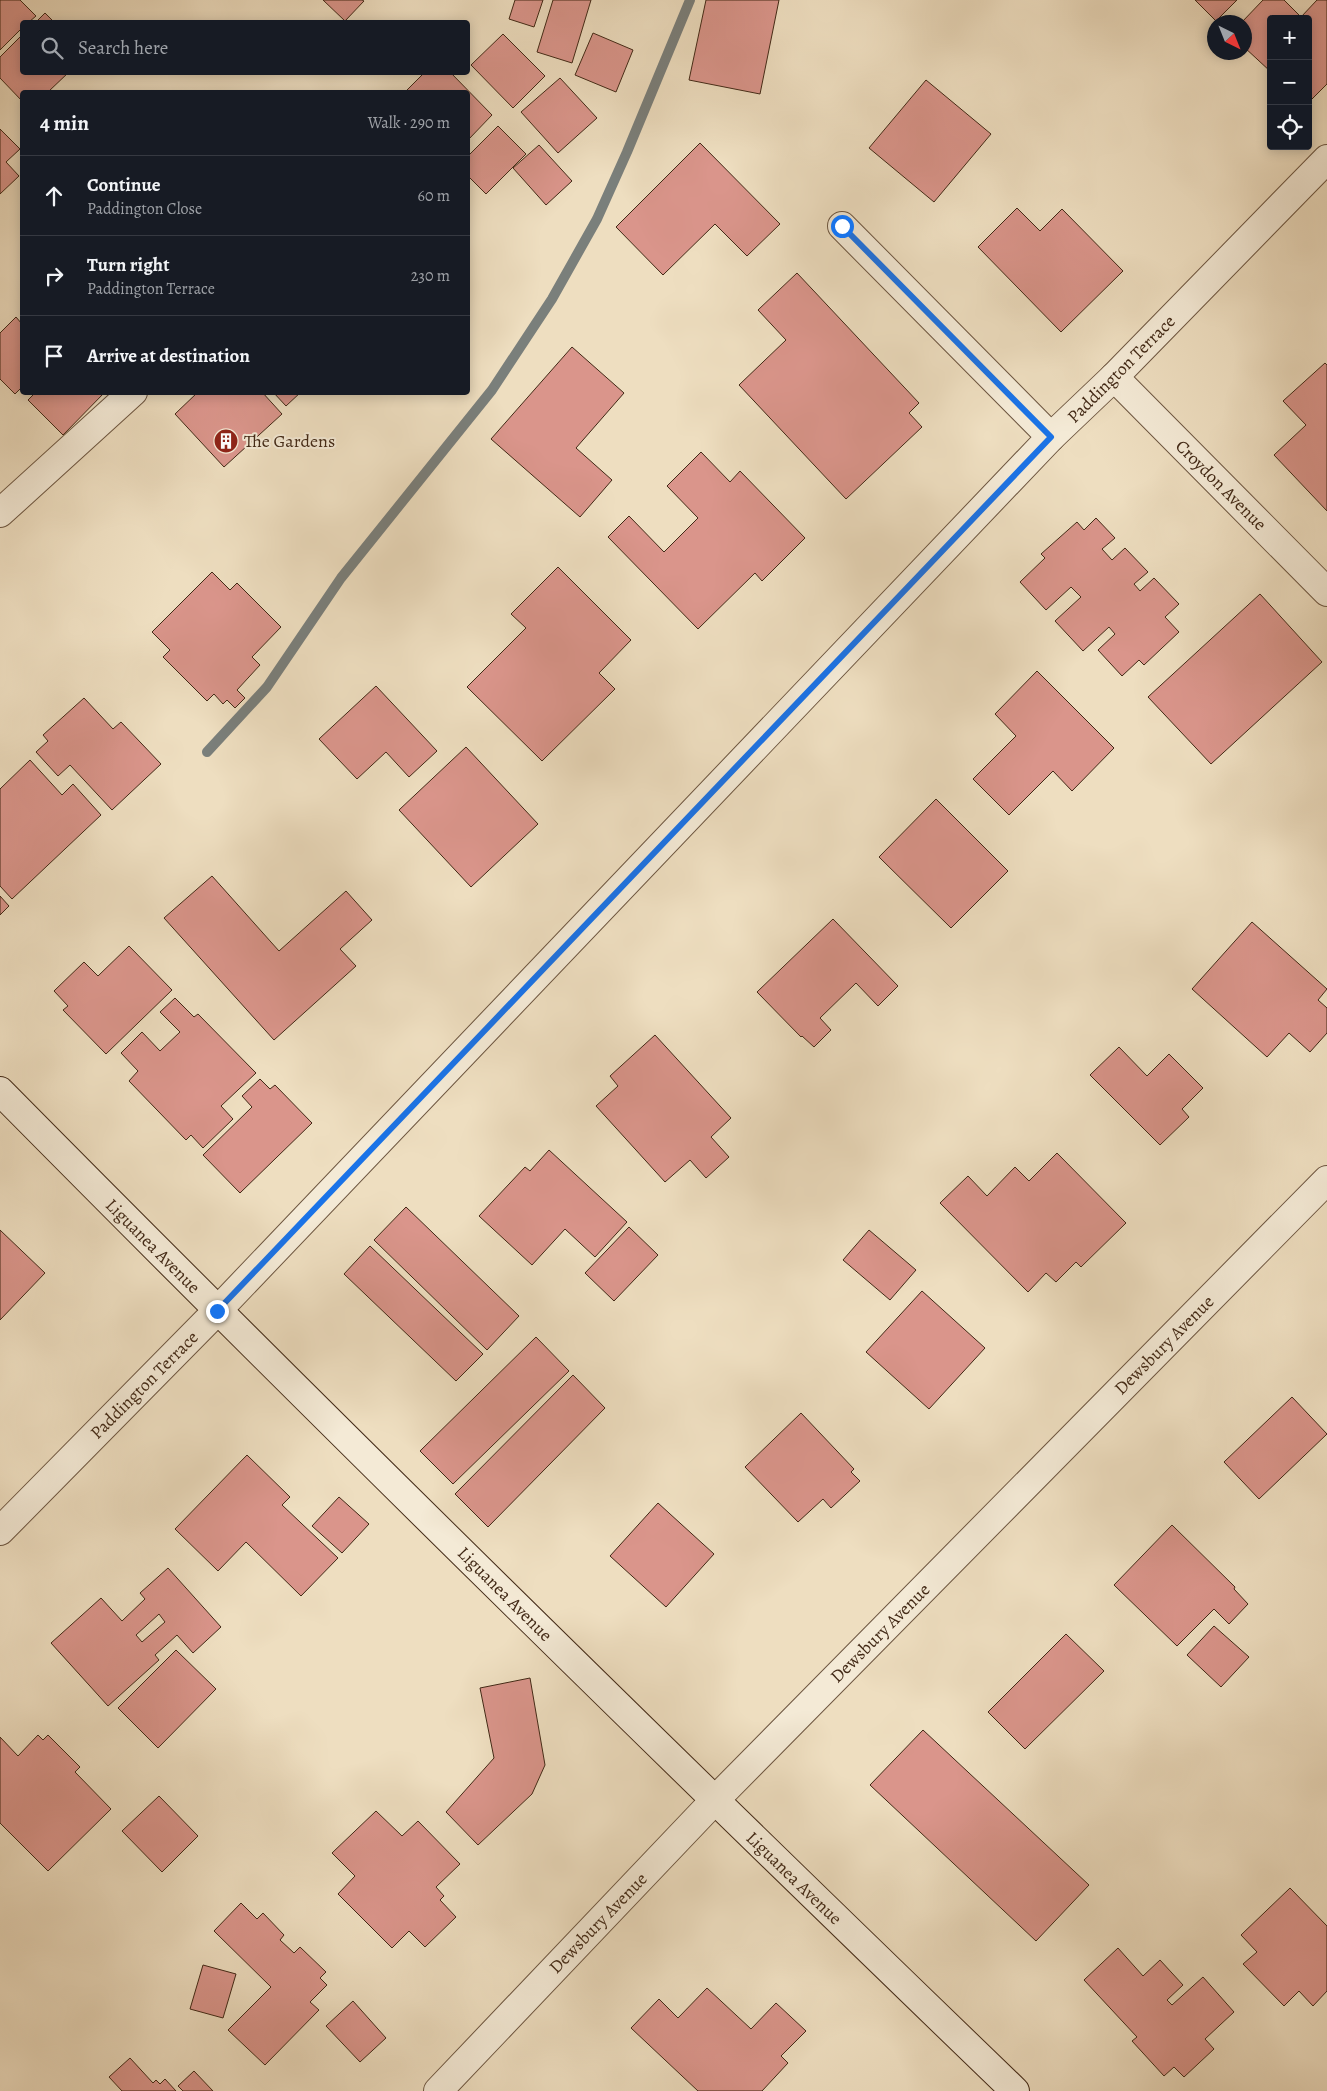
<!DOCTYPE html>
<html lang="en">
<head>
<meta charset="utf-8">
<style>
	body { margin:0; font-family:Alegreya,serif; background:#20242c; color:#f1f3f6 }
	.controls { position:absolute; right:15px; top:15px; display:grid; overflow:hidden; border-radius:5px; box-shadow:0 2px 12px #0003 }
	.controls button { width:45px; height:45px; display:grid; place-items:center; padding:0; border:0; border-bottom:1px solid #363941; background:#171b24; color:#f1f3f6; font:25px sans-serif }
	.compass { position:absolute; left:1207px; top:15px; width:45px; height:45px; border-radius:50%; background:#171b24; box-shadow:0 2px 12px #0003; rotate:137deg }
	.stop { position:absolute; width:15px; height:15px; margin:-11px; border:4px solid #1a73e8; border-radius:50%; background:#fff }
	.stop.end { background:#1a73e8; border-color:#fff; box-shadow:0 1px 5px #0008 }
	.list { margin:0; padding:0; list-style:none }
	h2 { display:flex; justify-content:space-between; align-items:center; height:65px; margin:0; padding:0 20px; font-size:21px }
	h2 small { font-size:16px; font-weight:400; color:#9ea1a6 }
	.list li { display:grid; grid-template-columns:32px 1fr auto; gap:15px; align-items:center; box-sizing:border-box; height:80px; padding:0 20px; border-top:1px solid #363941 }
	.list b { display:block; font-size:19px; white-space:nowrap }
	.list p { margin:0; font-size:16px; white-space:nowrap; color:#9ea1a6 }
	.list em { font-size:16px; font-style:normal; color:#9ea1a6 }
	.icon { flex:none; width:28px; height:28px; fill:none; stroke:currentColor; stroke-width:2; stroke-linecap:round; stroke-linejoin:round }
	.map { position:relative; flex:none; width:1327px; height:2091px; overflow:hidden }
	.search { position:absolute; background:#171b24; box-shadow:0 2px 12px #0003; left:20px; top:20px; width:450px; height:55px; display:flex; align-items:center; gap:12px; box-sizing:border-box; padding:0 18px; border-radius:5px; color:#9ea1a6; font-size:19px }
	.panel { position:absolute; background:#171b24; box-shadow:0 2px 12px #0003; left:20px; top:90px; width:450px; height:305px; border-radius:5px }
	.map>svg:first-child { display:block }
	.lines { fill:none; stroke-linecap:round; stroke-linejoin:round }
	.stream { stroke:#7a7f7b; stroke-width:10 }
	.building { fill:#da958b; stroke:#422916; fill-rule:evenodd }
	.minor-casing { stroke:#6d5640; stroke-width:30 }
	.secondary-casing { stroke:#422916; stroke-width:30 }
	.minor { stroke:#f4ead6; stroke-width:28 }
	.secondary { stroke:#f4ead6; stroke-width:28 }
	.route { stroke:#1a73e8; stroke-width:6 }
	.labels { text-anchor:middle; dominant-baseline:central; stroke-width:4; stroke-linejoin:round; paint-order:stroke }
	.street-label { font-size:18px; fill:#422916; stroke:#f4ead6 }
	.poi-label { font-size:18px; fill:#422916; stroke:#f4ead6; text-anchor:start }
</style>
</head>
<body>
<div class="map">
<svg width="1327" height="2091" viewBox="0 0 1327 2091">
	<rect width="100%" height="100%" fill="#eedec0"/>
	<filter id="stains"><feTurbulence type="fractalNoise" baseFrequency=".004" numOctaves="4"/><feColorMatrix values="0 0 0 0 .2 0 0 0 0 .09 0 0 0 0 .02 0 0 0 .5 -.17"/></filter>
	<radialGradient id="worn" r=".72"><stop offset=".6" stop-color="#630" stop-opacity="0"/><stop offset="1" stop-color="#630" stop-opacity=".3"/></radialGradient>
	<g class="lines">
		<!-- stream -->
		<path class="stream" d="M 207,752 L 267,687 L 341,578 L 492,390 L 552,299 L 597,219 L 627,152 L 690,0"/>
	</g>
	<!-- building -->
	<g class="building">
		<path d="M 0,0 L 20,0 L 36,16 L 29,22 L 22,22 L 22,28 L 0,50 Z"/>
		<path d="M 323,0 L 362,0 L 364,1 L 345,21 Z"/>
		<path d="M 515,0 L 543,0 L 534,27 L 509,19 Z"/>
		<path d="M 553,0 L 591,0 L 572,63 L 537,52 Z"/>
		<path d="M 706,0 L 779,0 L 760,94 L 689,80 Z"/>
		<path d="M 1195,0 L 1237,0 L 1216,21 Z"/>
		<path d="M 1263,0 L 1284,0 L 1301,17 L 1317,0 L 1327,0 L 1327,84 L 1308,103 L 1308,19 L 1271,19 L 1271,72 L 1244,47 L 1244,22 L 1242,22 Z"/>
		<path d="M 45,13 L 54,22 L 36,22 Z"/>
		<path d="M 593,33 L 633,50 L 616,92 L 575,75 Z"/>
		<path d="M 503,34 L 545,76 L 513,108 L 471,65 Z"/>
		<path d="M 22,35 L 22,72 L 69,72 L 48,92 L 22,92 L 22,101 L 0,78 L 0,57 Z"/>
		<path d="M 425,72 L 450,72 L 492,115 L 468,140 L 468,92 L 405,92 Z"/>
		<path d="M 560,78 L 597,118 L 558,153 L 521,112 Z"/>
		<path d="M 926,80 L 991,134 L 934,202 L 869,148 Z"/>
		<path d="M 498,126 L 526,154 L 486,194 L 468,176 L 468,156 Z"/>
		<path d="M 0,129 L 20,149 L 6,162 L 19,176 L 0,194 Z"/>
		<path d="M 700,143 L 780,224 L 747,256 L 715,224 L 663,275 L 616,227 Z"/>
		<path d="M 539,145 L 572,181 L 546,205 L 513,168 Z"/>
		<path d="M 1017,208 L 1040,231 L 1062,209 L 1123,271 L 1061,332 L 978,247 Z"/>
		<path d="M 797,273 L 919,403 L 909,413 L 922,427 L 846,499 L 739,385 L 786,340 L 758,310 Z"/>
		<path d="M 16,317 L 22,324 L 22,387 L 15,394 L 0,379 L 0,333 Z"/>
		<path d="M 572,347 L 624,393 L 576,448 L 612,480 L 580,517 L 491,439 Z"/>
		<path d="M 1325,363 L 1327,365 L 1327,511 L 1274,455 L 1306,425 L 1283,401 Z"/>
		<path d="M 36,392 L 105,392 L 63,435 L 28,400 Z"/>
		<path d="M 198,392 L 262,392 L 282,414 L 224,467 L 175,414 Z"/>
		<path d="M 273,392 L 301,392 L 286,406 Z"/>
		<path d="M 701,452 L 730,482 L 740,471 L 805,538 L 762,581 L 755,573 L 698,629 L 608,537 L 629,516 L 664,552 L 698,518 L 667,486 Z"/>
		<path d="M 1096,518 L 1115,538 L 1102,549 L 1112,560 L 1125,548 L 1148,572 L 1134,584 L 1140,591 L 1154,578 L 1179,604 L 1165,617 L 1179,632 L 1144,665 L 1139,660 L 1122,676 L 1098,650 L 1115,634 L 1109,627 L 1083,651 L 1055,621 L 1081,597 L 1071,587 L 1046,610 L 1020,582 L 1045,558 L 1041,554 L 1077,522 L 1084,530 Z"/>
		<path d="M 558,567 L 631,640 L 599,673 L 615,689 L 542,761 L 467,687 L 526,628 L 511,614 Z"/>
		<path d="M 212,572 L 230,590 L 237,583 L 281,627 L 252,657 L 260,665 L 237,690 L 245,698 L 235,708 L 227,700 L 223,704 L 214,694 L 207,701 L 163,657 L 170,650 L 152,632 Z"/>
		<path d="M 1260,594 L 1322,662 L 1211,764 L 1148,697 Z"/>
		<path d="M 1037,671 L 1114,748 L 1072,791 L 1053,771 L 1009,815 L 973,779 L 1016,736 L 995,714 Z"/>
		<path d="M 376,686 L 437,751 L 409,777 L 386,752 L 357,779 L 319,739 Z"/>
		<path d="M 84,698 L 113,729 L 121,722 L 161,764 L 112,810 L 70,765 L 58,776 L 36,752 L 48,741 L 43,735 Z"/>
		<path d="M 466,747 L 538,824 L 471,887 L 399,810 Z"/>
		<path d="M 30,760 L 62,795 L 73,784 L 101,815 L 12,899 L 0,886 L 0,789 Z"/>
		<path d="M 936,799 L 1008,871 L 951,928 L 879,857 Z"/>
		<path d="M 212,876 L 279,951 L 346,891 L 372,920 L 340,949 L 356,966 L 274,1040 L 164,918 Z"/>
		<path d="M 0,896 L 9,906 L 0,915 Z"/>
		<path d="M 833,919 L 898,986 L 878,1006 L 856,983 L 820,1018 L 831,1030 L 814,1047 L 802,1036 L 801,1037 L 757,992 Z"/>
		<path d="M 1252,922 L 1327,989 L 1318,1000 L 1327,1008 L 1327,1033 L 1310,1052 L 1289,1033 L 1267,1057 L 1192,989 Z"/>
		<path d="M 129,946 L 172,990 L 106,1054 L 63,1010 L 68,1006 L 54,991 L 84,962 L 98,976 Z"/>
		<path d="M 175,998 L 194,1017 L 198,1014 L 256,1073 L 221,1106 L 233,1119 L 203,1148 L 191,1135 L 186,1140 L 129,1081 L 138,1071 L 121,1053 L 142,1032 L 160,1051 L 180,1032 L 160,1012 Z"/>
		<path d="M 655,1035 L 731,1118 L 711,1137 L 729,1157 L 706,1178 L 690,1160 L 665,1182 L 596,1106 L 618,1086 L 610,1076 Z"/>
		<path d="M 1119,1047 L 1147,1076 L 1169,1054 L 1203,1088 L 1182,1109 L 1189,1117 L 1160,1145 L 1090,1075 Z"/>
		<path d="M 260,1079 L 270,1089 L 275,1085 L 312,1123 L 240,1193 L 203,1155 L 252,1107 L 242,1096 Z"/>
		<path d="M 549,1150 L 627,1222 L 595,1257 L 565,1229 L 532,1265 L 479,1216 L 525,1167 L 530,1171 Z"/>
		<path d="M 1057,1153 L 1126,1223 L 1081,1267 L 1076,1262 L 1056,1282 L 1046,1273 L 1028,1292 L 940,1203 L 968,1176 L 987,1196 L 1015,1167 L 1029,1181 Z"/>
		<path d="M 406,1207 L 519,1316 L 487,1350 L 374,1240 Z"/>
		<path d="M 629,1227 L 658,1255 L 614,1301 L 585,1273 Z"/>
		<path d="M 0,1230 L 45,1273 L 0,1320 Z"/>
		<path d="M 869,1230 L 916,1270 L 890,1300 L 843,1260 Z"/>
		<path d="M 370,1246 L 483,1354 L 456,1381 L 344,1274 Z"/>
		<path d="M 922,1291 L 985,1348 L 929,1409 L 866,1352 Z"/>
		<path d="M 536,1337 L 569,1371 L 453,1484 L 420,1451 Z"/>
		<path d="M 573,1375 L 605,1408 L 488,1527 L 455,1494 Z"/>
		<path d="M 1292,1397 L 1327,1434 L 1259,1499 L 1224,1462 Z"/>
		<path d="M 801,1413 L 854,1469 L 851,1472 L 860,1481 L 831,1508 L 823,1499 L 798,1522 L 745,1467 Z"/>
		<path d="M 247,1455 L 290,1497 L 282,1505 L 338,1558 L 301,1596 L 246,1542 L 218,1571 L 175,1529 Z"/>
		<path d="M 339,1497 L 369,1524 L 342,1553 L 312,1526 Z"/>
		<path d="M 658,1503 L 714,1554 L 666,1607 L 610,1556 Z"/>
		<path d="M 1172,1525 L 1235,1587 L 1234,1589 L 1248,1604 L 1229,1624 L 1214,1609 L 1177,1646 L 1114,1585 Z"/>
		<path d="M 168,1568 L 221,1627 L 193,1653 L 177,1635 L 155,1655 L 159,1660 L 108,1706 L 51,1643 L 101,1598 L 122,1621 L 145,1599 L 140,1593 ZM 159,1614 L 165,1622 L 142,1642 L 136,1635 Z"/>
		<path d="M 1214,1626 L 1249,1657 L 1221,1687 L 1187,1655 Z"/>
		<path d="M 1066,1634 L 1104,1671 L 1025,1749 L 988,1712 Z"/>
		<path d="M 176,1650 L 216,1689 L 158,1748 L 118,1708 Z"/>
		<path d="M 530,1678 L 545,1765 L 532,1794 L 478,1845 L 446,1812 L 494,1758 L 480,1688 Z"/>
		<path d="M 923,1730 L 1089,1885 L 1036,1941 L 870,1785 Z"/>
		<path d="M 38,1735 L 43,1740 L 48,1735 L 80,1767 L 75,1772 L 111,1809 L 48,1871 L 0,1823 L 0,1737 L 18,1756 Z"/>
		<path d="M 159,1796 L 198,1836 L 162,1872 L 122,1831 Z"/>
		<path d="M 376,1811 L 402,1836 L 418,1821 L 460,1864 L 436,1887 L 444,1896 L 440,1900 L 456,1917 L 425,1947 L 409,1931 L 392,1948 L 338,1894 L 355,1876 L 332,1853 Z"/>
		<path d="M 1290,1888 L 1327,1926 L 1327,1991 L 1313,2006 L 1299,1991 L 1284,2006 L 1243,1964 L 1257,1952 L 1241,1935 Z"/>
		<path d="M 241,1903 L 257,1919 L 263,1913 L 284,1935 L 280,1940 L 294,1953 L 300,1947 L 326,1972 L 320,1978 L 327,1985 L 310,2002 L 319,2010 L 265,2065 L 228,2030 L 271,1987 L 214,1931 Z"/>
		<path d="M 1118,1948 L 1143,1976 L 1160,1960 L 1183,1985 L 1167,2000 L 1172,2005 L 1203,1977 L 1234,2012 L 1205,2039 L 1214,2049 L 1184,2077 L 1174,2067 L 1164,2076 L 1132,2041 L 1137,2037 L 1084,1980 Z"/>
		<path d="M 203,1965 L 236,1974 L 223,2018 L 190,2009 Z"/>
		<path d="M 707,1988 L 751,2029 L 776,2003 L 806,2031 L 781,2056 L 788,2063 L 762,2091 L 698,2091 L 631,2028 L 659,1999 L 678,2018 Z"/>
		<path d="M 353,2001 L 386,2038 L 360,2062 L 326,2026 Z"/>
		<path d="M 130,2058 L 153,2083 L 156,2080 L 160,2084 L 165,2079 L 176,2091 L 122,2091 L 109,2077 Z"/>
		<path d="M 194,2071 L 213,2091 L 183,2091 L 178,2086 Z"/>
	</g>
	<g class="lines">
		<defs>
			<g id="minor">
				<path d="M 842,226 L 1051,437"/>
				<path d="M 1114,377 L 1327,592"/>
				<path d="M 0,513 L 133,392"/>
				<path d="M 0,1531 L 217,1311 L 1051,437 L 1114,377 L 1327,159"/>
				<path d="M 438,2091 L 714,1801 L 1327,1180"/>
			</g>
			<path id="secondary" d="M 0,1091 C 334,1429 673,1761 1015,2091"/>
		</defs>
		<!-- minor casing -->
		<use href="#minor" class="minor-casing"/>
		<!-- secondary casing -->
		<use href="#secondary" class="secondary-casing"/>
		<!-- minor -->
		<use href="#minor" class="minor"/>
		<!-- secondary -->
		<use href="#secondary" class="secondary"/>
	</g>
	<g class="lines">
		<!-- route -->
		<path class="route" d="M 217,1311 L 1051,437 L 842,226"/>
	</g>
	<!-- icons -->
	<defs>
		<symbol id="building-disc" viewBox="-11 -11 22 22"><circle r="9.5" fill="#8f2418" stroke="#f4ead6"/><path d="M-4-6H4V6H1V3H-1V6H-4ZM-2.5-4.3h1.7v1.8h-1.7ZM.8-4.3h1.7v1.8H.8ZM-2.5-1h1.7V.8h-1.7ZM.8-1h1.7V.8H.8Z" fill="#fff"/></symbol>
	</defs>
	<g fill-rule="evenodd">
		<use href="#building-disc" x="212" y="427" width="28" height="28"/>
	</g>
	<g class="labels">
		<!-- street labels -->
		<g class="street-label">
			<text transform="translate(1121 369) rotate(-45)">Paddington Terrace</text>
			<text transform="translate(1221 485) rotate(45)">Croydon Avenue</text>
			<text transform="translate(153 1246) rotate(45)">Liguanea Avenue</text>
			<text transform="translate(1164 1345) rotate(-45)">Dewsbury Avenue</text>
			<text transform="translate(144 1385) rotate(-45)">Paddington Terrace</text>
			<text transform="translate(505 1594) rotate(45)">Liguanea Avenue</text>
			<text transform="translate(880 1633) rotate(-45)">Dewsbury Avenue</text>
			<text transform="translate(794 1878) rotate(44)">Liguanea Avenue</text>
			<text transform="translate(598 1923) rotate(-46)">Dewsbury Avenue</text>
		</g>
		<!-- poi labels -->
		<g class="poi-label">
			<text x="244" y="441">The Gardens</text>
		</g>
	</g>
	<rect width="100%" height="100%" filter="url(#stains)"/>
	<rect width="100%" height="100%" fill="url(#worn)"/>
</svg>
<div class="controls">
<button>+</button>
<button>−</button>
<button><svg class="icon" aria-label="locate" viewBox="0 0 24 24"><circle cx="12" cy="12" r="6"/><path d="M12 2v4M12 18v4M2 12h4M18 12h4"/></svg></button>
</div>
<svg class="compass" viewBox="-18 -18 36 36"><path d="M0-13l5 13h-10z" fill="#e53935"/><path d="M0 13l5-13h-10z" fill="#9ea1a6"/></svg>
<div class="stop" style="left:842px;top:226px"></div>
<div class="stop end" style="left:217px;top:1311px"></div>
<div class="search"><svg class="icon" aria-label="search" viewBox="0 0 24 24"><circle cx="10" cy="10" r="6"/><path d="M15 15l6 6"/></svg>Search here</div>
<section class="panel">
<h2>4 min<small>Walk · 290 m</small></h2>
<ul class="list">
<li><svg class="icon" aria-label="ahead" viewBox="0 0 24 24"><path d="M12 20V5M6 11l6-6 6 6"/></svg><div><b>Continue</b><p>Paddington Close</p></div><em>60 m</em></li>
<li><svg class="icon" aria-label="right" viewBox="0 0 24 24"><path d="M7 20v-9h11M14 6l5 5-5 5"/></svg><div><b>Turn right</b><p>Paddington Terrace</p></div><em>230 m</em></li>
<li><svg class="icon" aria-label="arrive" viewBox="0 0 24 24"><path d="M6 21V4h12l-3 4 3 4H6"/></svg><div><b>Arrive at destination</b></div></li>
</ul>
</section>
</div>
</body>
</html>
